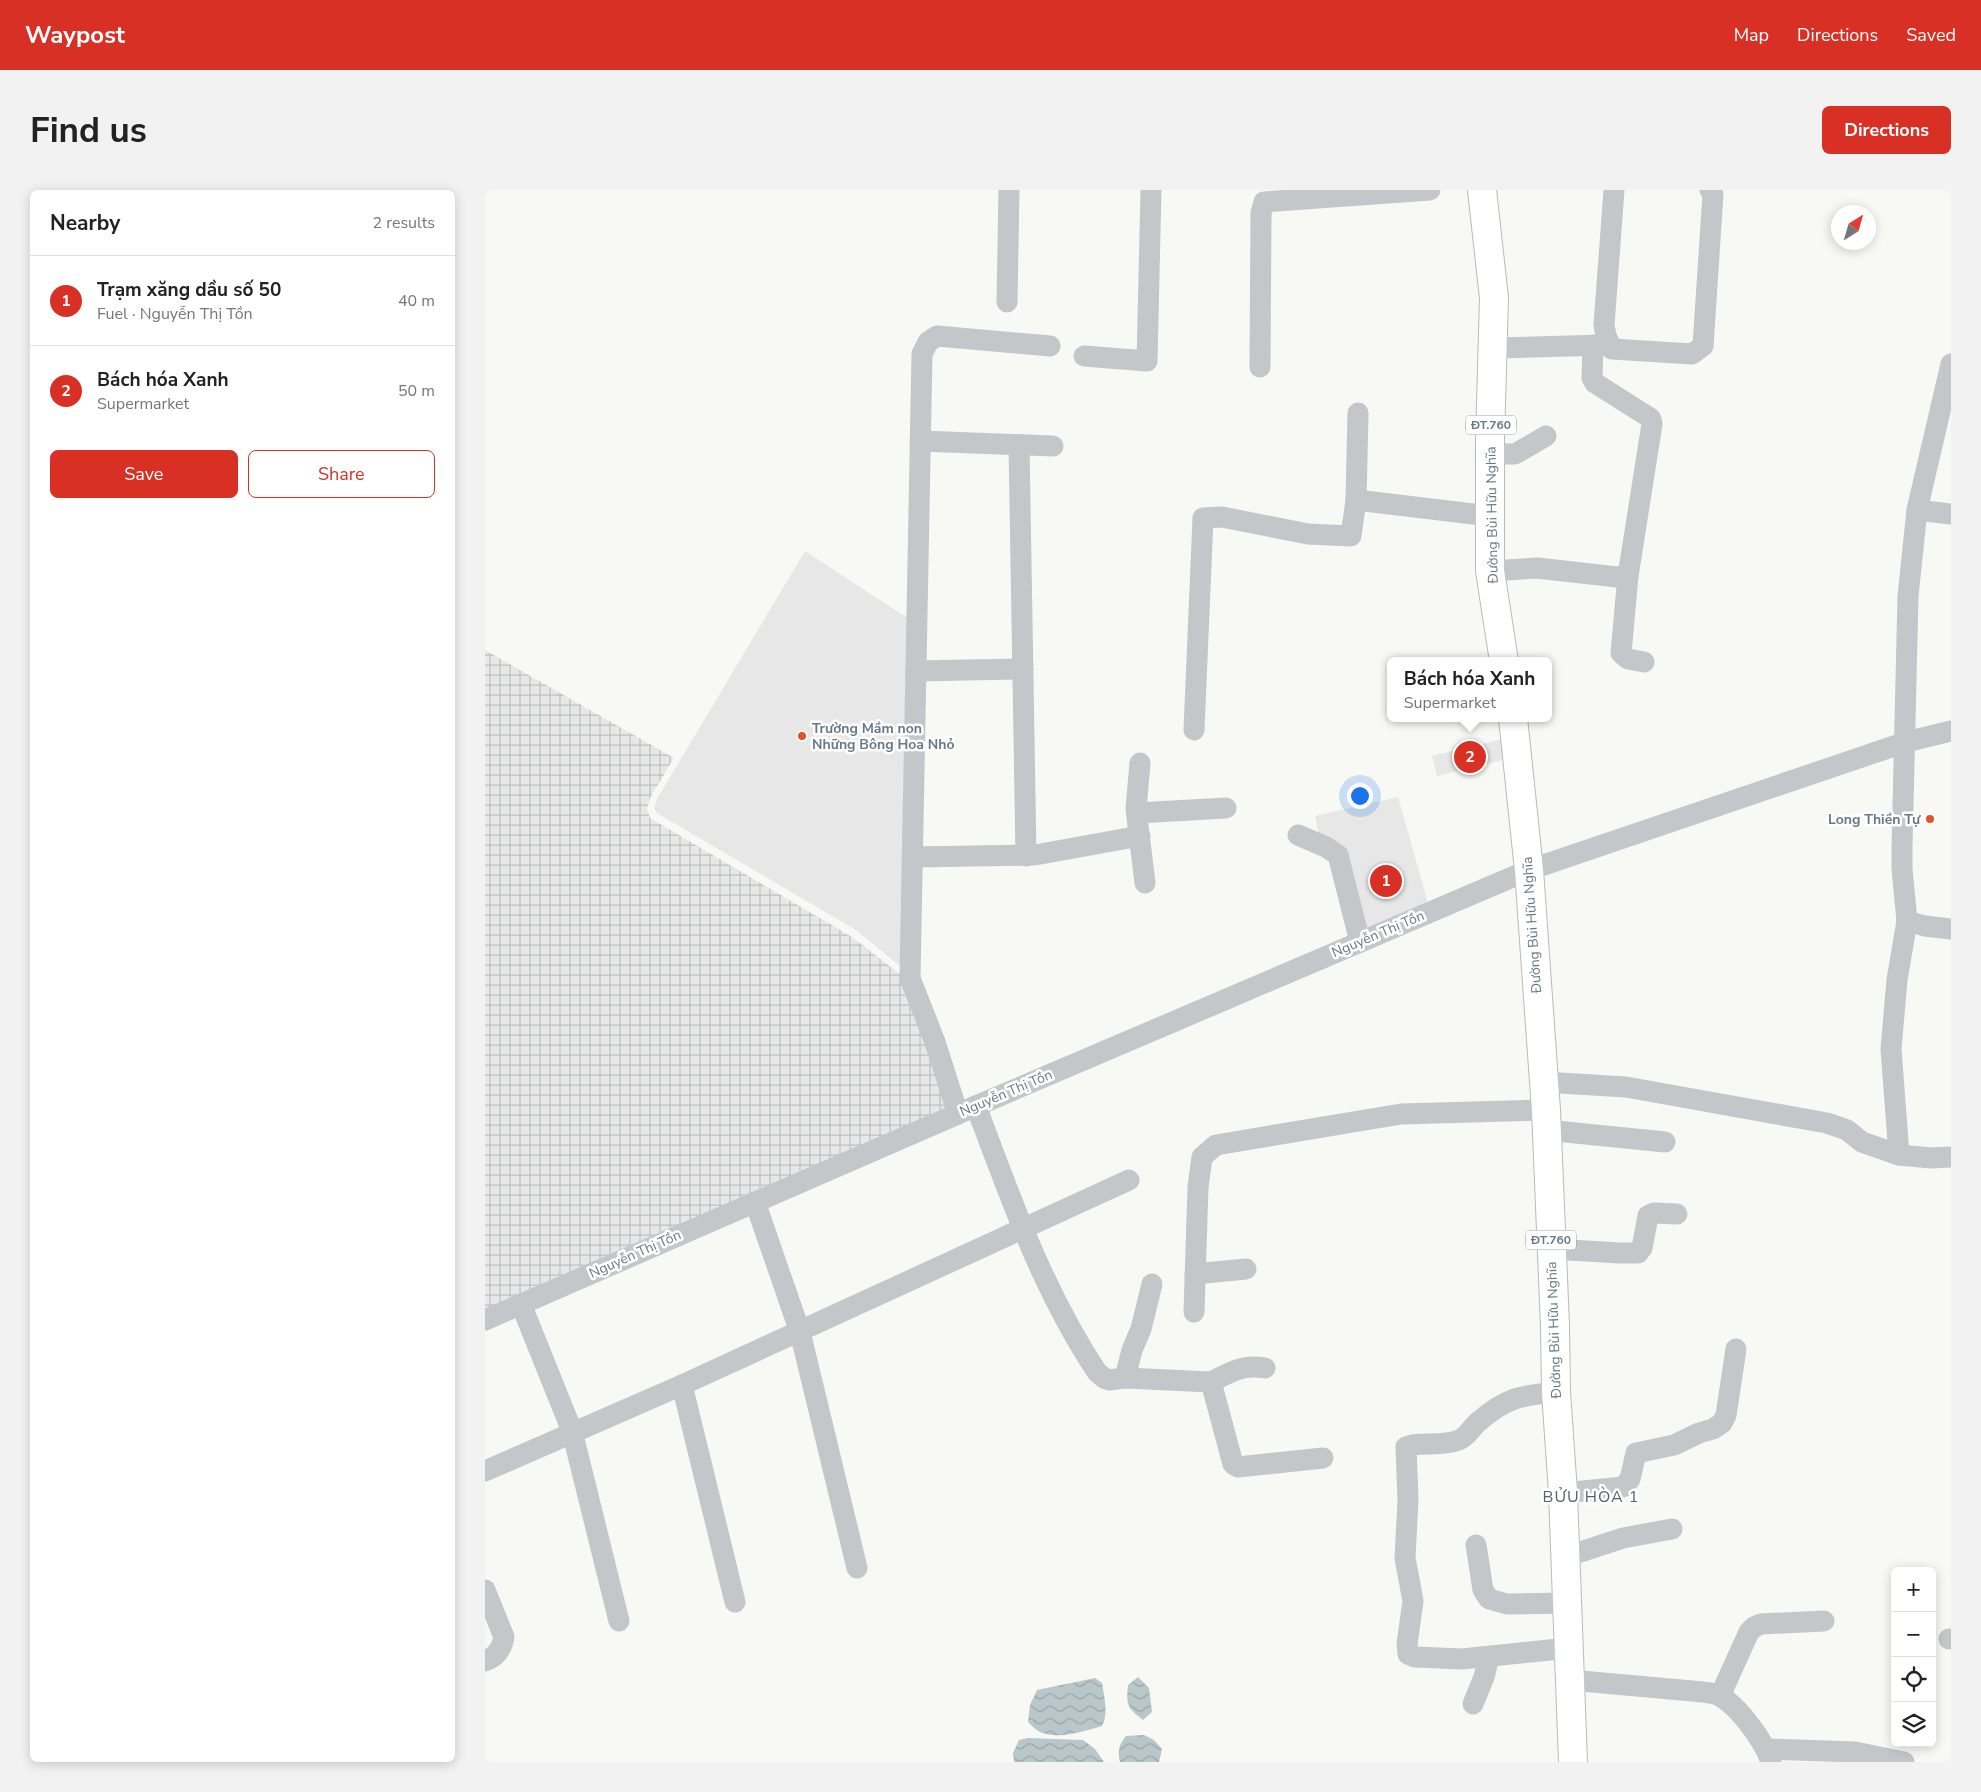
<!DOCTYPE html>
<html lang="en">
<head>
<meta charset="utf-8">
<style>
	body { margin:0; font-family:"Nunito Sans",sans-serif; background:#f2f2f2; color:#222 }
	.controls { position:absolute; right:15px; bottom:15px; display:grid; overflow:hidden; border-radius:8px; box-shadow:0 2px 12px #0003 }
	.controls button { width:45px; height:45px; display:grid; place-items:center; padding:0; border:0; border-bottom:1px solid #e0e0e0; background:#fff; color:#222; font:25px sans-serif }
	.compass { position:absolute; left:1346px; top:15px; width:45px; height:45px; border-radius:50%; background:#fff; box-shadow:0 2px 12px #0003; rotate:37deg }
	.you { position:absolute; left:874px; top:605px; width:18px; height:18px; margin:-12px; border:4px solid #fff; border-radius:50%; background:#1a73e8; box-shadow:0 0 0 8px #1a73e833 }
	.badge { display:grid; place-items:center; width:32px; height:32px; border-radius:50%; background:#d93025; color:#fff; font-size:16px; font-weight:700 }
	.pin { position:absolute; translate:-50% -50%; border:2px solid #fff; box-shadow:0 1px 5px #0006 }
	.popup { position:absolute; left:902px; top:467px; width:165px; height:65px; box-sizing:border-box; display:grid; place-content:center; border-radius:8px; background:#fff; filter:drop-shadow(0 1px 4px #0005); font-size:16px; white-space:nowrap; color:#767676 }
	.popup b { font-size:19px; color:#222 }
	.popup::after { content:''; position:absolute; left:50%; top:100%; margin-left:-10px; border:10px solid transparent; border-top-color:#fff }
	.list { margin:0; padding:0; list-style:none }
	h2 { display:flex; justify-content:space-between; align-items:center; height:65px; margin:0; padding:0 20px; font-size:21px }
	h2 small { font-size:16px; font-weight:400; color:#767676 }
	.list li { display:grid; grid-template-columns:32px 1fr auto; gap:15px; align-items:center; box-sizing:border-box; height:90px; padding:0 20px; border-top:1px solid #e0e0e0 }
	.list b { display:block; font-size:19px; white-space:nowrap }
	.list p { margin:0; font-size:16px; white-space:nowrap; color:#767676 }
	.list em { font-size:16px; font-style:normal; color:#767676 }
	.actions { display:flex; gap:10px; padding:15px 20px }
	.actions a { flex:1; padding:11px 0; border:1px solid #d93025; border-radius:8px; text-align:center; font-size:18px; color:#d93025 }
	.actions .main { background:#d93025; color:#fff }
	.icon { flex:none; width:28px; height:28px; fill:none; stroke:currentColor; stroke-width:2; stroke-linecap:round; stroke-linejoin:round }
	.map { position:relative; flex:none; width:1466px; height:1572px; overflow:hidden; border-radius:8px }
	header { display:flex; align-items:center; gap:30px; box-sizing:border-box; height:70px; padding:0 25px; background:#d93025; color:#fff }
	header strong { font-size:24px }
	nav { display:flex; gap:28px; margin-inline-start:auto; font-size:18px }
	.intro { display:flex; align-items:center; justify-content:space-between; box-sizing:border-box; height:120px; padding:0 30px }
	h1 { margin:0; font-size:35px }
	.button { padding:12px 22px; border-radius:8px; background:#d93025; color:#fff; font-size:18px; font-weight:700 }
	main { display:flex; gap:30px; padding:0 30px }
	aside { flex:1; background:#fff; border-radius:8px; box-shadow:0 2px 12px #0003 }
	.map>svg:first-child { display:block }
	.built { fill:#e6e7e6 }
	.industrial { fill:url(#industrial-grid) }
	.water { fill:url(#water-waves) }
	.lines { fill:none; stroke-linecap:round; stroke-linejoin:round }
	.major-casing { stroke:#b6bbbe; stroke-width:30 }
	.minor { stroke:#c3c7ca; stroke-width:21 }
	.major { stroke:#fff; stroke-width:28 }
	.poi-dot { fill:#e2522b; stroke:#fff; stroke-width:2 }
	.labels { text-anchor:middle; dominant-baseline:central; stroke-width:5; stroke-linejoin:round; paint-order:stroke }
	.shield { fill:#fff; stroke:#95a1aa; stroke-width:1 }
	.shield-label { font-size:12px; font-weight:bold; fill:#677986 }
	.street-label { font-size:14px; fill:#677986; stroke:#fff }
	.poi-label { font-size:14px; font-weight:bold; fill:#677986; stroke:#fff; text-anchor:start }
	.quarter-label { font-size:16px; letter-spacing:1px; fill:#55626b; stroke:#fff }
</style>
</head>
<body>
<header>
<strong>Waypost</strong>
<nav><a>Map</a><a>Directions</a><a>Saved</a></nav>
</header>
<div class="intro"><h1>Find us</h1><a class="button">Directions</a></div>
<main>
<aside>
<h2>Nearby<small>2 results</small></h2>
<ul class="list">
<li><span class="badge">1</span><div><b>Trạm xăng dầu số 50</b><p>Fuel · Nguyễn Thị Tồn</p></div><em>40 m</em></li>
<li><span class="badge">2</span><div><b>Bách hóa Xanh</b><p>Supermarket</p></div><em>50 m</em></li>
</ul>
<div class="actions"><a class="main">Save</a><a>Share</a></div>
</aside>
<div class="map">
<svg width="1466" height="1572" viewBox="0 0 1466 1572">
	<defs>
		<pattern id="industrial-grid" width="8" height="8" patternUnits="userSpaceOnUse" patternTransform="scale(1.25)"><rect width="8" height="8" fill="#e6e7e6"/><path d="M0 4h8M4 0v8" fill="none" stroke="#bec0c0"/></pattern>
		<pattern id="water-waves" width="16" height="10" patternUnits="userSpaceOnUse" patternTransform="scale(1.25)"><rect width="16" height="10" fill="#b9c6ca"/><path d="M0 5q4-4 8 0t8 0" fill="none" stroke="#9aa6aa"/></pattern>
	</defs>
	<rect width="100%" height="100%" fill="#f8f8f5"/>
	<!-- built -->
	<g class="built">
		<path d="M 320,361 L 427,431 L 420,780 L 371,740 L 172,623 L 169,618 L 172,609 Z"/>
		<path d="M 1021,548 L 1023,569 L 952,586 L 947,566 Z"/>
		<path d="M 913,607 L 943,713 L 878,741 L 835,650 L 830,626 Z"/>
	</g>
	<!-- industrial -->
	<path class="industrial" d="M 0,460 L 189,568 L 165,608 L 162,619 L 165,628 L 367,747 L 420,788 L 466,918 L 0,1120 Z"/>
	<!-- water -->
	<g class="water">
		<path d="M 653,1487 L 664,1498 L 667,1522 L 658,1530 C 642,1518 641,1515 643,1495 Z"/>
		<path d="M 610,1488 L 617,1493 C 619,1507 624,1523 617,1536 C 599,1541 574,1550 555,1542 C 551,1540 547,1536 543,1532 L 545,1515 L 552,1500 Z"/>
		<path d="M 659,1545 L 669,1550 L 677,1559 L 674,1572 L 635,1572 C 632,1561 634,1555 641,1546 Z"/>
		<path d="M 543,1548 L 598,1550 L 610,1559 L 619,1572 L 529,1572 L 528,1563 L 534,1550 Z"/>
	</g>
	<g class="lines">
		<defs>
			<g id="major">
				<path d="M 997,0 L 1009,108 L 1005,249 L 1005,381 L 1019,471"/>
				<path d="M 1028,528 L 1044,680 L 1061,920 L 1070,1136 L 1071,1202 L 1078,1303 L 1088,1572"/>
			</g>
		</defs>
		<!-- major casing -->
		<use href="#major" class="major-casing"/>
		<!-- minor -->
		<g class="minor">
			<path d="M 1129,0 L 1119,135 L 1121,146 L 1127,159 L 1207,164 L 1218,156 L 1228,4 L 1225,0"/>
			<path d="M 522,112 L 524,0"/>
			<path d="M 1009,158 L 1121,155"/>
			<path d="M 599,166 L 662,171 L 666,0"/>
			<path d="M 1466,174 L 1432,320 L 1423,406 L 1417,657 L 1417,679 L 1422,731 L 1440,736 L 1466,739"/>
			<path d="M 775,177 L 776,23 L 779,12 L 945,0"/>
			<path d="M 435,251 L 568,256"/>
			<path d="M 534,255 L 541,666"/>
			<path d="M 1005,264 L 1030,264 L 1061,246"/>
			<path d="M 871,310 L 1005,326"/>
			<path d="M 1432,320 L 1466,324"/>
			<path d="M 1005,381 L 1052,378 L 1132,387 L 1143,386 L 1167,234 L 1166,229 L 1162,226 L 1110,193 L 1107,188 L 1108,155"/>
			<path d="M 1143,386 L 1136,463 L 1143,469 L 1159,472"/>
			<path d="M 431,481 L 538,479"/>
			<path d="M 709,540 L 718,328 L 737,327 L 823,344 L 866,346 L 871,310 L 873,223"/>
			<path d="M 655,573 L 651,619 L 660,693"/>
			<path d="M 652,623 L 741,618"/>
			<path d="M 813,645 L 841,657 L 853,665 L 875,752"/>
			<path d="M 428,667 L 550,665 L 655,646"/>
			<path d="M 1059,892 L 1141,897 L 1342,933 L 1362,940 L 1377,952 L 1414,965 L 1446,968 L 1466,967"/>
			<path d="M 491,916 C 525,1007 558,1101 612,1182 L 619,1188 L 624,1190 L 640,1188 L 726,1192 L 748,1274 L 753,1277 L 838,1268"/>
			<path d="M 473,924 L 450,852 L 425,788 L 437,164 L 443,152 L 452,146 L 565,156"/>
			<path d="M 1061,940 L 1180,952"/>
			<path d="M 1414,965 L 1406,859 L 1412,790 L 1422,731"/>
			<path d="M 270,1012 L 315,1142 L 372,1378"/>
			<path d="M 1066,1059 L 1135,1063 L 1153,1063 L 1157,1058 L 1163,1026 L 1169,1023 L 1192,1024"/>
			<path d="M 710,1084 L 761,1079"/>
			<path d="M 36,1114 L 87,1241 L 134,1431"/>
			<path d="M 709,1122 L 713,997 L 717,967 L 731,955 L 916,924 L 1061,920"/>
			<path d="M 0,1130 L 491,916 L 1044,680 L 1421,552 L 1466,541"/>
			<path d="M 640,1188 L 647,1160 L 656,1139 L 667,1094"/>
			<path d="M 726,1192 C 746,1182 757,1174 780,1178"/>
			<path d="M 197,1195 L 250,1412"/>
			<path d="M 1071,1202 C 1034,1206 1022,1207 993,1232 C 986,1238 983,1246 974,1250 C 958,1257 932,1251 921,1257 L 923,1310 L 920,1368 L 928,1411 L 922,1454 L 923,1464 L 930,1467 L 977,1469 L 1084,1458"/>
			<path d="M 0,1281 L 197,1195 L 644,990"/>
			<path d="M 1078,1303 L 1138,1297 L 1145,1289 L 1151,1263 L 1189,1255 L 1214,1243 L 1228,1239 L 1237,1233 L 1241,1225 L 1251,1159"/>
			<path d="M 991,1355 L 998,1400 L 1004,1409 L 1022,1414 L 1082,1413"/>
			<path d="M 1080,1367 L 1138,1348 L 1187,1339"/>
			<path d="M 0,1400 L 19,1447 C 17,1459 11,1467 0,1471"/>
			<path d="M 1464,1449 L 1466,1449"/>
			<path d="M 1085,1490 L 1218,1502 C 1223,1503 1228,1503 1233,1505 C 1253,1515 1279,1551 1286,1572"/>
			<path d="M 1235,1506 L 1264,1442 L 1269,1437 L 1276,1434 L 1339,1431"/>
			<path d="M 988,1514 L 999,1487 L 1004,1467"/>
			<path d="M 1282,1559 L 1370,1562 L 1419,1572"/>
		</g>
		<!-- major -->
		<use href="#major" class="major"/>
	</g>
	<!-- markers -->
	<g class="poi-dot">
		<circle cx="317" cy="546" r="5"/>
		<circle cx="1445" cy="629" r="5"/>
	</g>
	<g class="labels">
		<!-- shield labels -->
		<g class="shield">
			<rect x="981" y="225.5" width="50" height="19" rx="4"/>
			<rect x="1041" y="1040.5" width="50" height="19" rx="4"/>
		</g>
		<g class="shield-label">
			<text x="1006" y="235">ĐT.760</text>
			<text x="1066" y="1050">ĐT.760</text>
		</g>
		<!-- street labels -->
		<g class="street-label">
			<text transform="translate(1007 325) rotate(-91)">Đường Bùi Hữu Nghĩa</text>
			<text transform="translate(1047 735) rotate(-94)">Đường Bùi Hữu Nghĩa</text>
			<text transform="translate(893 744) rotate(-23)">Nguyễn Thị Tồn</text>
			<text transform="translate(521 903) rotate(-23)">Nguyễn Thị Tồn</text>
			<text transform="translate(150 1064) rotate(-24)">Nguyễn Thị Tồn</text>
			<text transform="translate(1069 1140) rotate(-92)">Đường Bùi Hữu Nghĩa</text>
		</g>
		<!-- poi labels -->
		<g class="poi-label">
			<text x="327" y="538">Trường Mầm non<tspan x="327" dy="16">Những Bông Hoa Nhỏ</tspan></text>
			<text x="1435" y="629" text-anchor="end">Long Thiền Tự</text>
		</g>
		<!-- quarter labels -->
		<g class="quarter-label">
			<text x="1106" y="1307">BỬU HÒA 1</text>
		</g>
	</g>
</svg>
<div class="controls">
<button>+</button>
<button>−</button>
<button><svg class="icon" aria-label="locate" viewBox="0 0 24 24"><circle cx="12" cy="12" r="6"/><path d="M12 2v4M12 18v4M2 12h4M18 12h4"/></svg></button>
<button><svg class="icon" aria-label="layers" viewBox="0 0 24 24"><path d="M12 4l9 5-9 5-9-5zM3 14l9 5 9-5"/></svg></button>
</div>
<svg class="compass" viewBox="-18 -18 36 36"><path d="M0-13l5 13h-10z" fill="#e53935"/><path d="M0 13l5-13h-10z" fill="#767676"/></svg>
<div class="you"></div>
<div class="pin badge" style="left:901px;top:691px">1</div>
<div class="pin badge" style="left:985px;top:567px">2</div>
<div class="popup"><b>Bách hóa Xanh</b>Supermarket</div>
</div>
</main>
</body>
</html>
